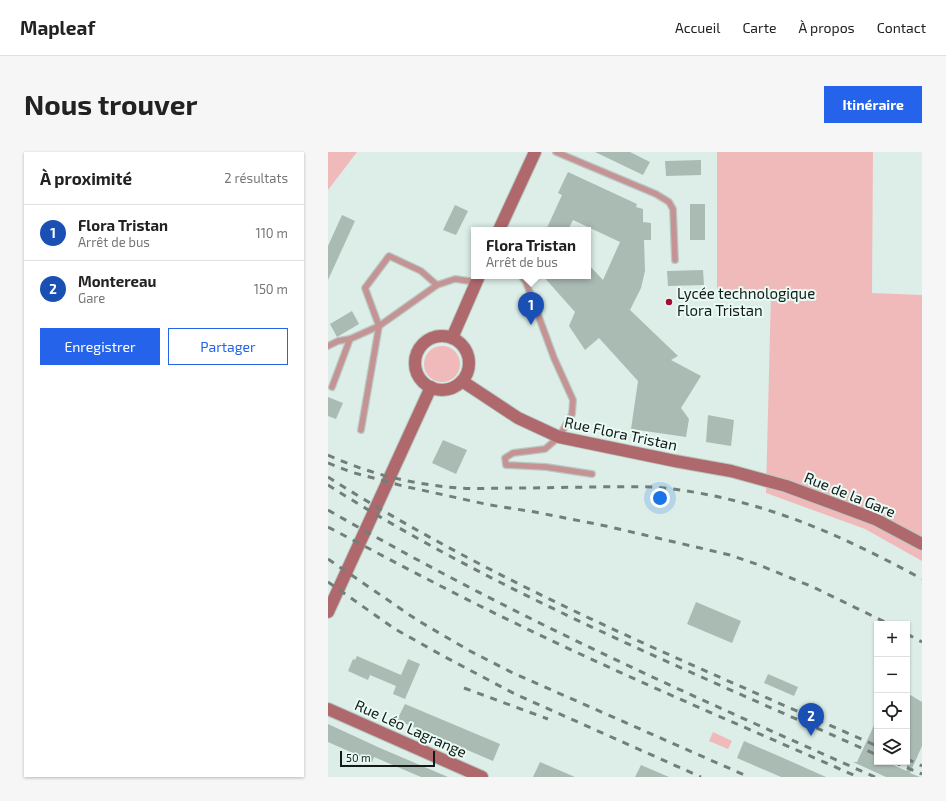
<!DOCTYPE html>
<html lang="fr">
<head>
<meta charset="utf-8">
<style>
	body { margin:0; font-family:"Exo 2",sans-serif; background:#f6f6f6; color:#222 }
	.controls { position:absolute; right:12px; bottom:12px; display:grid; overflow:hidden; border-radius:0px; box-shadow:0 1px 3px #0004 }
	.controls button { width:36px; height:36px; display:grid; place-items:center; padding:0; border:0; border-bottom:1px solid #e0e0e0; background:#fff; color:#222; font:20px sans-serif }
	.scale { position:absolute; left:12px; bottom:10px; width:95px; box-sizing:border-box; padding-left:4px; border:2px solid #141a18; border-top:0; font-size:11px; line-height:14px; white-space:nowrap; color:#141a18; -webkit-text-stroke:3px #e9fbf4; paint-order:stroke }
	.you { position:absolute; left:332px; top:346px; width:14px; height:14px; margin:-10px; border:3px solid #fff; border-radius:50%; background:#1a73e8; box-shadow:0 0 0 6px #1a73e833 }
	.badge { display:grid; place-items:center; width:26px; height:26px; border-radius:50%; background:#2563eb; color:#fff; font-size:13px; font-weight:700 }
	.pin { position:absolute; translate:-50% -33px; filter:drop-shadow(0 1px 2px #0008) }
	.pin::after { content:''; position:absolute; top:21px; width:14px; height:12px; background:inherit; clip-path:polygon(0 0,100% 0,50% 100%) }
	.popup { position:absolute; left:143px; top:75px; width:120px; height:52px; box-sizing:border-box; display:grid; place-content:center; border-radius:0px; background:#fff; filter:drop-shadow(0 1px 3px #0005); font-size:13px; white-space:nowrap; color:#767676 }
	.popup b { font-size:15px; color:#222 }
	.popup::after { content:''; position:absolute; left:50%; top:100%; margin-left:-8px; border:8px solid transparent; border-top-color:#fff }
	.list { margin:0; padding:0; list-style:none }
	h2 { display:flex; justify-content:space-between; align-items:center; height:52px; margin:0; padding:0 16px; font-size:17px }
	h2 small { font-size:13px; font-weight:400; color:#767676 }
	.list li { display:grid; grid-template-columns:26px 1fr auto; gap:12px; align-items:center; box-sizing:border-box; height:56px; padding:0 16px; border-top:1px solid #e0e0e0 }
	.list b { display:block; font-size:15px; white-space:nowrap }
	.list p { margin:0; font-size:13px; white-space:nowrap; color:#767676 }
	.list em { font-size:13px; font-style:normal; color:#767676 }
	.actions { display:flex; gap:8px; padding:12px 16px }
	.actions a { flex:1; padding:9px 0; border:1px solid #2563eb; border-radius:0px; text-align:center; font-size:14px; color:#2563eb }
	.actions .main { background:#2563eb; color:#fff }
	.icon { flex:none; width:22px; height:22px; fill:none; stroke:currentColor; stroke-width:2; stroke-linecap:round; stroke-linejoin:round }
	.map { position:relative; flex:none; width:594px; height:625px; overflow:hidden; border-radius:0px }
	header { display:flex; align-items:center; gap:24px; box-sizing:border-box; height:56px; padding:0 20px; background:#fff; border-bottom:1px solid #e0e0e0 }
	header strong { font-size:19px }
	nav { display:flex; gap:22px; margin-inline-start:auto; font-size:14px }
	.intro { display:flex; align-items:center; justify-content:space-between; box-sizing:border-box; height:96px; padding:0 24px }
	h1 { margin:0; font-size:28px }
	.button { padding:10px 18px; border-radius:0px; background:#2563eb; color:#fff; font-size:14px; font-weight:700 }
	main { display:flex; gap:24px; padding:0 24px }
	aside { flex:1; background:#fff; border-radius:0px; box-shadow:0 1px 3px #0004 }
	.map>svg:first-child { display:block }
	.green { fill:#f0babb }
	.building { fill:#aabbb4 }
	.lines { fill:none; stroke-linecap:round; stroke-linejoin:round }
	.lane-casing { stroke:#b8c8c2; stroke-width:8 }
	.secondary-casing { stroke:#b8c8c2; stroke-width:14 }
	.lane { stroke:#c59394; stroke-width:5.5 }
	.secondary { stroke:#af696c; stroke-width:12 }
	.rail { stroke:#737e7a; stroke-width:3; stroke-dasharray:7 7; stroke-linecap:butt }
	.poi-dot { fill:#a70d32; stroke:#e9fbf4; stroke-width:1.5 }
	.labels { text-anchor:middle; dominant-baseline:central; stroke-width:4; stroke-linejoin:round; paint-order:stroke }
	.poi-label { font-size:15px; fill:#141a18; stroke:#e9fbf4; text-anchor:start }
	.street-label { font-size:15px; fill:#141a18; stroke:#e9fbf4 }
</style>
</head>
<body>
<header>
<strong>Mapleaf</strong>
<nav><a>Accueil</a><a>Carte</a><a>À propos</a><a>Contact</a></nav>
</header>
<div class="intro"><h1>Nous trouver</h1><a class="button">Itinéraire</a></div>
<main>
<aside>
<h2>À proximité<small>2 résultats</small></h2>
<ul class="list">
<li><span class="badge" style="background:#1a4fb4">1</span><div><b>Flora Tristan</b><p>Arrêt de bus</p></div><em>110 m</em></li>
<li><span class="badge" style="background:#1a4fb4">2</span><div><b>Montereau</b><p>Gare</p></div><em>150 m</em></li>
</ul>
<div class="actions"><a class="main">Enregistrer</a><a>Partager</a></div>
</aside>
<div class="map">
<svg width="594" height="625" viewBox="0 0 594 625">
	<rect width="100%" height="100%" fill="#dceee7"/>
	<!-- green -->
	<g class="green">
		<path d="M 0,0 L 29,0 L 0,38 Z"/>
		<path d="M 389,0 L 545,0 L 544,141 L 594,143 L 594,409 L 537,377 L 438,341 L 443,140 L 389,140 Z"/>
		<circle cx="114" cy="212" r="18"/>
		<path d="M 385,580 L 404,589 L 400,597 L 381,589 Z"/>
	</g>
	<!-- building -->
	<g class="building">
		<path d="M 267,0 L 302,0 L 322,10 L 315,23 Z"/>
		<path d="M 373,8 L 373,23 L 338,24 L 337,9 Z"/>
		<path d="M 240,20 L 309,52 L 308,55 L 315,57 L 315,70 L 323,71 L 323,88 L 316,88 L 317,119 L 313,136 L 302,158 L 350,204 L 343,208 L 373,224 L 353,256 L 361,267 L 358,285 L 303,277 L 310,229 L 271,186 L 257,198 L 241,174 L 247,160 L 215,124 L 260,124 L 260,112 L 275,128 L 292,90 L 245,68 L 240,78 L 218,78 L 234,43 L 230,41 Z"/>
		<rect x="362" y="52" width="15" height="36"/>
		<path d="M 127,53 L 140,59 L 128,83 L 115,78 Z"/>
		<path d="M 14,63 L 27,69 L 0,128 L 0,94 Z"/>
		<path d="M 375,118 L 376,133 L 340,134 L 339,119 Z"/>
		<path d="M 24,159 L 31,172 L 9,185 L 2,172 Z"/>
		<path d="M 0,245 L 15,251 L 8,267 L 0,264 Z"/>
		<path d="M 380,263 L 406,268 L 403,294 L 378,290 Z"/>
		<path d="M 115,288 L 139,298 L 128,322 L 104,311 Z"/>
		<path d="M 368,450 L 413,469 L 404,491 L 359,472 Z"/>
		<path d="M 29,504 L 73,523 L 80,507 L 92,512 L 77,547 L 65,542 L 68,534 L 42,523 L 40,528 L 20,519 L 25,507 L 27,508 Z"/>
		<path d="M 440,522 L 470,535 L 466,544 L 436,531 Z"/>
		<path d="M 579,541 L 594,550 L 594,594 L 582,621 L 592,625 L 558,625 L 525,610 L 529,610 L 549,567 L 549,610 L 558,610 L 579,619 Z"/>
		<path d="M 77,552 L 172,592 L 165,609 L 69,568 Z"/>
		<path d="M 0,572 L 52,596 L 120,625 L 93,625 L 46,605 L 44,610 L 34,605 L 0,590 Z"/>
		<path d="M 416,589 L 462,609 L 498,625 L 453,625 L 409,606 Z"/>
		<path d="M 212,610 L 247,625 L 205,625 Z"/>
		<path d="M 313,613 L 341,625 L 307,625 Z"/>
	</g>
	<g class="lines">
		<defs>
			<g id="lane">
				<path d="M 228,0 L 328,42 L 341,50 L 345,57 L 347,108"/>
				<path d="M 193,124 L 198,130 L 226,206 L 245,248 L 244,262 L 231,285 L 217,297 L 185,301 L 177,306 L 178,313 L 218,315 L 264,322"/>
				<path d="M 0,194 L 10,189 L 22,187 L 51,174 L 37,136 L 61,104 L 93,119 L 109,133"/>
				<path d="M 4,235 L 22,187"/>
				<path d="M 33,278 L 51,174 L 109,133 L 127,127 L 148,130"/>
			</g>
			<g id="secondary">
				<path d="M 171,78 L 207,0"/>
				<circle cx="114" cy="211" r="27"/>
				<path d="M 124,186 L 151,124"/>
				<path d="M 134,229 L 190,266 L 231,285 L 347,309 L 403,319 L 458,334 L 547,367 L 594,392"/>
				<path d="M 0,460 L 103,235"/>
				<path d="M 0,557 L 154,625"/>
			</g>
		</defs>
		<!-- lane casing -->
		<use href="#lane" class="lane-casing"/>
		<!-- secondary casing -->
		<use href="#secondary" class="secondary-casing"/>
		<!-- lane -->
		<use href="#lane" class="lane"/>
		<!-- secondary -->
		<use href="#secondary" class="secondary"/>
		<!-- rail -->
		<g class="rail">
			<path d="M 0,303 C 41,322 87,333 132,336 C 149,337 166,336 184,336 C 231,336 279,334 326,335 C 426,344 508,380 594,427"/>
			<path d="M 0,311 L 23,320 L 75,334 L 162,353 L 207,360 L 278,374 L 402,403 L 431,413 L 485,435 L 561,472"/>
			<path d="M 0,325 C 173,435 363,512 549,594"/>
			<path d="M 0,333 C 173,443 363,519 549,603"/>
			<path d="M 0,358 C 75,401 152,442 230,480 C 334,531 441,578 547,625"/>
			<path d="M 0,375 C 63,408 126,442 191,473 C 302,527 417,575 530,625"/>
			<path d="M 0,407 L 89,468 L 142,499 L 185,521 L 421,625"/>
			<path d="M 0,430 L 67,477 L 117,505 L 187,542 L 373,625"/>
			<path d="M 579,482 L 594,490"/>
			<path d="M 136,536 L 220,567"/>
			<path d="M 579,607 L 594,614"/>
			<path d="M 566,610 L 594,622"/>
		</g>
	</g>
	<!-- markers -->
	<circle class="poi-dot" cx="341" cy="150" r="4"/>
	<g class="labels">
		<!-- poi labels -->
		<g class="poi-label">
			<text x="349" y="141">Lycée technologique<tspan x="349" dy="17">Flora Tristan</tspan></text>
		</g>
		<!-- street labels -->
		<g class="street-label">
			<text transform="translate(293 281) rotate(12)">Rue Flora Tristan</text>
			<text transform="translate(522 342) rotate(22)">Rue de la Gare</text>
			<text transform="translate(83 576) rotate(24)">Rue Léo Lagrange</text>
		</g>
	</g>
</svg>
<div class="controls">
<button>+</button>
<button>−</button>
<button><svg class="icon" aria-label="locate" viewBox="0 0 24 24"><circle cx="12" cy="12" r="6"/><path d="M12 2v4M12 18v4M2 12h4M18 12h4"/></svg></button>
<button><svg class="icon" aria-label="layers" viewBox="0 0 24 24"><path d="M12 4l9 5-9 5-9-5zM3 14l9 5 9-5"/></svg></button>
</div>
<div class="scale">50 m</div>
<div class="you"></div>
<div class="pin badge" style="left:203px;top:173px;background:#1a4fb4">1</div>
<div class="popup"><b>Flora Tristan</b>Arrêt de bus</div>
<div class="pin badge" style="left:483px;top:584px;background:#1a4fb4">2</div>
</div>
</main>
</body>
</html>
